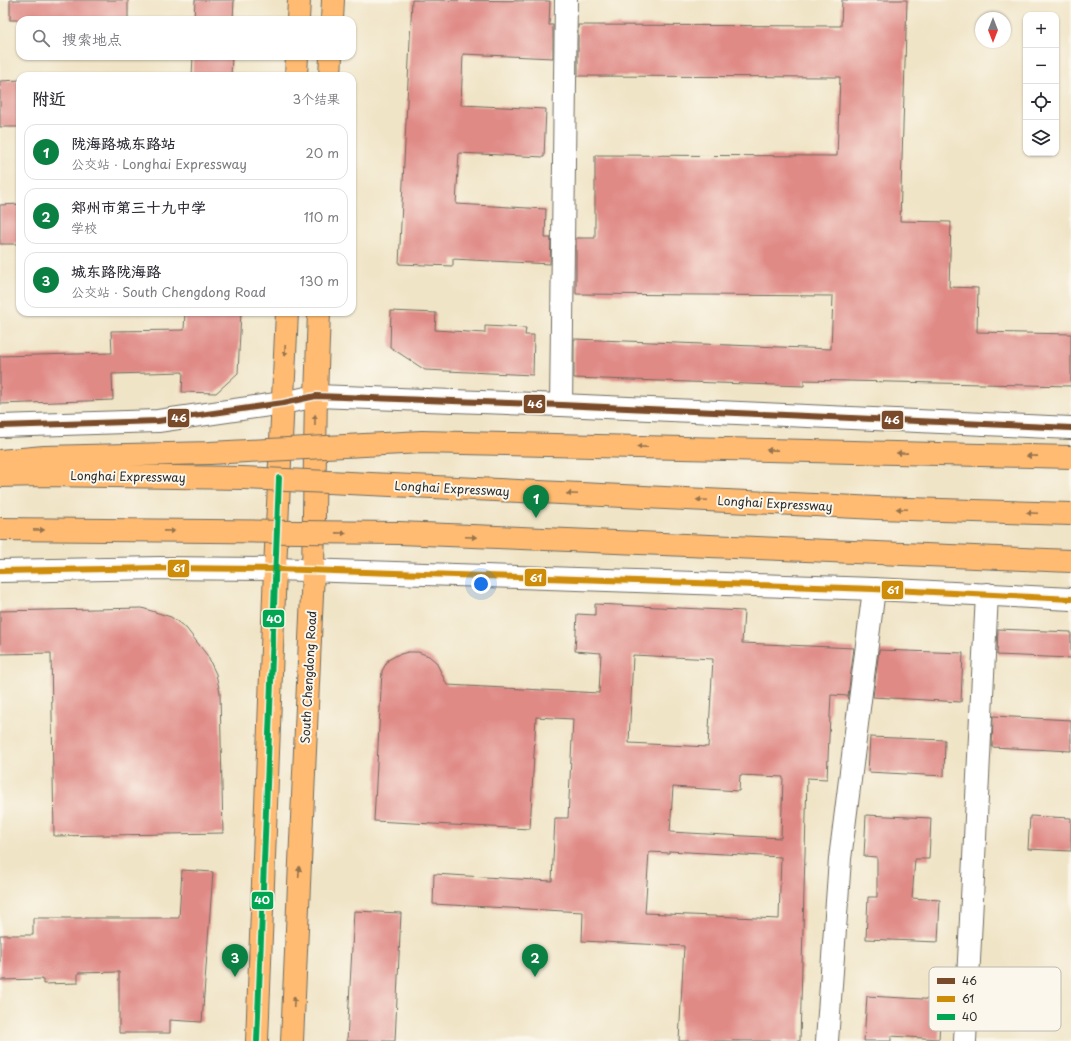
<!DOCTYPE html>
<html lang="zh">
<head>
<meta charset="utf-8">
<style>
	body { margin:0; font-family:"Playpen Sans","LXGW WenKai TC",sans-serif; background:#f2f2f3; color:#2b2b33 }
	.controls { position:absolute; right:12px; top:12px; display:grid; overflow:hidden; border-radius:8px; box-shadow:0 1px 3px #0004 }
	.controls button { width:36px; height:36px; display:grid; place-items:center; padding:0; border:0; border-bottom:1px solid #e1e1e2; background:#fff; color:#2b2b33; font:20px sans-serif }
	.compass { position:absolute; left:975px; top:12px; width:36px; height:36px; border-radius:50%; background:#fff; box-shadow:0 1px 3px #0004; rotate:180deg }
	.you { position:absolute; left:481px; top:584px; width:14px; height:14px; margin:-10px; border:3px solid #fff; border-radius:50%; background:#1a73e8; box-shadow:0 0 0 6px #1a73e833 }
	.badge { display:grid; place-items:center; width:26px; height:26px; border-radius:50%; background:#0b8043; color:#fff; font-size:13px; font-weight:700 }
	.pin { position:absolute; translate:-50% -33px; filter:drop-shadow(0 1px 2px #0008) }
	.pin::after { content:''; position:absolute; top:21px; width:14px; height:12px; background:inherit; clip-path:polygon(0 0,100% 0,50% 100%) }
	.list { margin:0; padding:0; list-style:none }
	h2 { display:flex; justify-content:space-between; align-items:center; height:52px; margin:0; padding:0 16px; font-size:17px }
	h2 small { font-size:13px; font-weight:400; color:#7c7c81 }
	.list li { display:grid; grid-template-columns:26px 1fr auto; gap:12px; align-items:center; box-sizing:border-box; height:56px; margin:0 8px 8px; padding:0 8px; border:1px solid #e1e1e2; border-radius:12px }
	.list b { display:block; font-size:15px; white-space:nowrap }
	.list p { margin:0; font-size:13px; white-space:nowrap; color:#7c7c81 }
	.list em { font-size:13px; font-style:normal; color:#7c7c81 }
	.icon { flex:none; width:22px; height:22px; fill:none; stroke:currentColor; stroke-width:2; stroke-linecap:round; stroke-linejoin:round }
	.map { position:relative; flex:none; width:1071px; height:1041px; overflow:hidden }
	.search { position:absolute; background:#fff; box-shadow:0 1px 3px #0004; left:16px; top:16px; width:340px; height:44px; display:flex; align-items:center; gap:10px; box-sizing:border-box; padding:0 14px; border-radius:12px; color:#7c7c81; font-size:15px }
	.panel { position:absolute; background:#fff; box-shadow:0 1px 3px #0004; left:16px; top:72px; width:340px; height:244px; border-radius:12px }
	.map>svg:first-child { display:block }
	.building { fill:#e08a86; fill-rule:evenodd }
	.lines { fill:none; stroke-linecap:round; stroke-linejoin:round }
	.minor-casing { stroke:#706c61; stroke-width:24 }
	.major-casing { stroke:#706c61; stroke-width:24 }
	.minor { stroke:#fff; stroke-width:22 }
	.major { stroke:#ffbb71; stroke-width:22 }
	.highway-bridge-casing { stroke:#706c61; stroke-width:24; stroke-linecap:butt }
	.highway-bridge { stroke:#ffbb71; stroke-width:22 }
	.bus-1-casing { stroke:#fbf7ec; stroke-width:9 }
	.bus-2-casing { stroke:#fbf7ec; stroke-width:9 }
	.bus-3-casing { stroke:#fbf7ec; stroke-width:9 }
	.bus-1 { stroke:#7a4b2a; stroke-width:6 }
	.bus-2 { stroke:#ce8d09; stroke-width:6 }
	.bus-3 { stroke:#00a651; stroke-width:6 }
	.oneway { fill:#95734e }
	.labels { text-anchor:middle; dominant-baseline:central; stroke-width:4; stroke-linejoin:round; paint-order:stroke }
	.street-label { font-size:12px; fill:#2b2b2b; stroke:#fbf7ec }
	.key { fill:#fbf7ec; stroke:#bdbab2; stroke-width:1 }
	.key-label { font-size:11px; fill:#2b2b2b }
	.line-badge { stroke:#fbf7ec; stroke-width:1.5 }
	.badge-label { font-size:11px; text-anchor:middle; font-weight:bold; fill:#fff }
</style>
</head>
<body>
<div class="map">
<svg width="1071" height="1041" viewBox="0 0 1071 1041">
	<rect width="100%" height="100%" fill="#fbf7ec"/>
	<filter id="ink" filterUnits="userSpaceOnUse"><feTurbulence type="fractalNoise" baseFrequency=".025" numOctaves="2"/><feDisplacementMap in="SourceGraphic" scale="8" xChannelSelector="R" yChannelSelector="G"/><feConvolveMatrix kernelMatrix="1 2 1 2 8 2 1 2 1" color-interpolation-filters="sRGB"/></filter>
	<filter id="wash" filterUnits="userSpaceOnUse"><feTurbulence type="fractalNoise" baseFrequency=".012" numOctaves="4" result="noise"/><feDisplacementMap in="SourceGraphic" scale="16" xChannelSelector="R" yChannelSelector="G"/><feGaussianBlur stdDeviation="0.9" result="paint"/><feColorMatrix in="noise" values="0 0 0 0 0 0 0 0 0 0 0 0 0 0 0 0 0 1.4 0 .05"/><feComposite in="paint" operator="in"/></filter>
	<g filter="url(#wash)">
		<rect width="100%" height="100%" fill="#f0e4c6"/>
		<g id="blocks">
			<!-- building -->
			<g class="building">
				<rect x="10" y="0" width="118" height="20"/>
				<path d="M 195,0 L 234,0 L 233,20 L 194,20 Z"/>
				<path d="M 412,0 L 550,1 L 549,25 L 553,25 L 553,58 L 463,54 L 461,105 L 546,109 L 544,157 L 459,153 L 456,204 L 546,209 L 545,238 L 551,238 L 550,264 L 453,259 L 453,266 L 399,264 Z"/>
				<path d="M 842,0 L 907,0 L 900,221 L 951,222 L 949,287 L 978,288 L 977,332 L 1071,334 L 1071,386 L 804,380 L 804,386 L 574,378 L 574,339 L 831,349 L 833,296 L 576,294 L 576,238 L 595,238 L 595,155 L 837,156 L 840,77 L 578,76 L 578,25 L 841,26 Z"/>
				<path d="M 193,56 L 232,56 L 231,76 L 192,76 Z"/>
				<path d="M 20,80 L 20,127 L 0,127 L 0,81 Z"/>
				<path d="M 20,204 L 20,244 L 0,244 L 0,205 Z"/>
				<path d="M 391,311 L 436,313 L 435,330 L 485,333 L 485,326 L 526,328 L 525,335 L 534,335 L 533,375 L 425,370 L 390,347 Z"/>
				<path d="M 185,312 L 241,312 L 238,373 L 216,393 L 182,392 L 183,372 L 112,374 L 113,400 L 0,404 L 0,356 L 112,353 L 111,331 L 184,330 Z"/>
				<path d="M 595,604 L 744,611 L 742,643 L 854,648 L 848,696 L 831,695 L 827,779 L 807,778 L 800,1041 L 679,1041 L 684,946 L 582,941 L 583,912 L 433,904 L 434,874 L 552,881 L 555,818 L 568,818 L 573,719 L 536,717 L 530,829 L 374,821 L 382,671 L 388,660 L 397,655 L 408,652 L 418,652 L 429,656 L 436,662 L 447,685 L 599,693 L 601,653 L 575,651 L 577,614 L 595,615 ZM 633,655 L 713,659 L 708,747 L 629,743 ZM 740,775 L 783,777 L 781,838 L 670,832 L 673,787 L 739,791 ZM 669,851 L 781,857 L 779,919 L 645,913 L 649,852 L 669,853 Z"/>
				<path d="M 142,608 L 171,617 L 186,628 L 207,655 L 216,674 L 220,693 L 223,833 L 54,836 L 51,653 L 0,654 L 0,611 Z"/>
				<path d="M 998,629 L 1071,632 L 1071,658 L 997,655 Z"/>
				<path d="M 879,650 L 963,653 L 961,702 L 873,697 Z"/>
				<path d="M 993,716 L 1071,720 L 1071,751 L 992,747 Z"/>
				<path d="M 870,737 L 945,740 L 944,776 L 868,772 Z"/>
				<path d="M 866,815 L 931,818 L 929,859 L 915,859 L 912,898 L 940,900 L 938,942 L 866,939 L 868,897 L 877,897 L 877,857 L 864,856 Z"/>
				<path d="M 1030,816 L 1071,818 L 1071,851 L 1028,849 Z"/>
				<path d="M 182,870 L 213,872 L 202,1022 L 170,1020 L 170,1033 L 119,1033 L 119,972 L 78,973 L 78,983 L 43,984 L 43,979 L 0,980 L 0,935 L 33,935 L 33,918 L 179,918 Z"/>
				<path d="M 354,911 L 401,913 L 395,1041 L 347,1041 Z"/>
				<path d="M 867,996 L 941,1000 L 939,1039 L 891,1036 L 891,1041 L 864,1041 Z"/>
			</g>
		</g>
	</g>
	<g filter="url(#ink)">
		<use href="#blocks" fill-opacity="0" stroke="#706c61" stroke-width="1"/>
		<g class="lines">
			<defs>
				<g id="minor">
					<path d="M 561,405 L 566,0"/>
					<path d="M 0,426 L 158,421 L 283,403 L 316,396 L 561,405 L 1071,428"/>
					<path d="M 0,571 L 160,568 L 275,569 L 874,589 L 1071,599"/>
					<path d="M 827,1041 L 840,859 L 874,589"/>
					<path d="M 965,1041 L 987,594"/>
				</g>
				<g id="major">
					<path d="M 298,20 L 299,0"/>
					<path d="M 332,20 L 333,0"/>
					<path d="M 296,76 L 297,56"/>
					<path d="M 330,76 L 331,56"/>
					<path d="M 257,1041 L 275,569 L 287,312"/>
					<path d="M 292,1041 L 313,572 L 316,396 L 319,312"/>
				</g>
			</defs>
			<!-- minor casing -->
			<use href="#minor" class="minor-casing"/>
			<!-- major casing -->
			<use href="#major" class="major-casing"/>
			<!-- minor -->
			<use href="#minor" class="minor"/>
			<!-- major -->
			<use href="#major" class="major"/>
			<defs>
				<g id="highway-bridge">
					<path d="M 0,461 L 44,457 L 210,453 L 422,442 L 1071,457"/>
					<path d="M 0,476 L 42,475 L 243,478 L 877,508 L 1071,514"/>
					<path d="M 0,529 L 399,533 L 1071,561"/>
				</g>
			</defs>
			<!-- highway-bridge casing -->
			<use href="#highway-bridge" class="highway-bridge-casing"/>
			<!-- highway-bridge -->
			<use href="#highway-bridge" class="highway-bridge"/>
			<defs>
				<path id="bus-1" d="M 0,426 L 158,421 L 283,403 L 316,396 L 561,405 L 1071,428"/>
				<path id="bus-2" d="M 0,571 L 160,568 L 275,569 L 874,589 L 1071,599"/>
				<path id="bus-3" d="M 257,1041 L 279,478"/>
			</defs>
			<!-- bus-1 casing -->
			<use href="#bus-1" class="bus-1-casing"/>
			<!-- bus-2 casing -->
			<use href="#bus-2" class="bus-2-casing"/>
			<!-- bus-3 casing -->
			<use href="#bus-3" class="bus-3-casing"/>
			<!-- bus-1 -->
			<use href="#bus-1" class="bus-1"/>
			<!-- bus-2 -->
			<use href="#bus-2" class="bus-2"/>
			<!-- bus-3 -->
			<use href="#bus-3" class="bus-3"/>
		</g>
		<!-- one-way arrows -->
		<defs><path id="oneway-solid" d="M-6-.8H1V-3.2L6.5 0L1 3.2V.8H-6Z"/></defs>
		<g class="oneway">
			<use href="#oneway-solid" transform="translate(285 351) rotate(92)"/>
			<use href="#oneway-solid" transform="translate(315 420) rotate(-89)"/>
			<use href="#oneway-solid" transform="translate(642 447) rotate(-179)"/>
			<use href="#oneway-solid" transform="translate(772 450) rotate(-179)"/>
			<use href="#oneway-solid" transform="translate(902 453) rotate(-179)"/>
			<use href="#oneway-solid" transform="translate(1032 456) rotate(-179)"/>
			<use href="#oneway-solid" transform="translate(572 494) rotate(-177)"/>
			<use href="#oneway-solid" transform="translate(702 500) rotate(-177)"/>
			<use href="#oneway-solid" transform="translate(902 509) rotate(-178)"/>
			<use href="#oneway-solid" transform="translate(1032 513) rotate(-178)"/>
			<use href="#oneway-solid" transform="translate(39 530) rotate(1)"/>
			<use href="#oneway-solid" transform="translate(169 531) rotate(1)"/>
			<use href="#oneway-solid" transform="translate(341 533) rotate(1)"/>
			<use href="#oneway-solid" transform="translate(471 537) rotate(3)"/>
			<use href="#oneway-solid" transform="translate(299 872) rotate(-87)"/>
			<use href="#oneway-solid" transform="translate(294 1002) rotate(-87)"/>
		</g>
	</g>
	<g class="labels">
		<!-- street labels -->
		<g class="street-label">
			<text transform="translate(128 476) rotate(1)">Longhai Expressway</text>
			<text transform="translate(452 488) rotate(3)">Longhai Expressway</text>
			<text transform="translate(775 503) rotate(3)">Longhai Expressway</text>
			<text transform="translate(308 677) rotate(-87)">South Chengdong Road</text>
		</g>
	</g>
	<!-- legend -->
	<rect x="929" y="967" width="132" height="64" rx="6" class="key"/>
	<rect x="937" y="978" width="18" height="6" fill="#7a4b2a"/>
	<rect x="937" y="996" width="18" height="6" fill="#ce8d09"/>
	<rect x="937" y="1014" width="18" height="6" fill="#00a651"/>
	<g class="key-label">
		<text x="962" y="985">46</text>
		<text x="962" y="1003">61</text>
		<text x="962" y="1021">40</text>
	</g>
	<g class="line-badge">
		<rect x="523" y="394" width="23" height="20" rx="4" fill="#7a4b2a"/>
		<rect x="167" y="408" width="23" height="20" rx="4" fill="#7a4b2a"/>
		<rect x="881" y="410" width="23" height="20" rx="4" fill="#7a4b2a"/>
		<rect x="167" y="559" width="23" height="19" rx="4" fill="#ce8d09"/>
		<rect x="524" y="568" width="23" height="19" rx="4" fill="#ce8d09"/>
		<rect x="881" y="580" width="23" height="20" rx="4" fill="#ce8d09"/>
		<rect x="262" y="609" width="23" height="19" rx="4" fill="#00a651"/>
		<rect x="251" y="891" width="23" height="19" rx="4" fill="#00a651"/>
	</g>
	<g class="badge-label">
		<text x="535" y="408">46</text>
		<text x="179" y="422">46</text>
		<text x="892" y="424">46</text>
		<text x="179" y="572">61</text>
		<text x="536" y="582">61</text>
		<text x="893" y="594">61</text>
		<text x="274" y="623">40</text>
		<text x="262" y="904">40</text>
	</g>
</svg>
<div class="controls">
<button>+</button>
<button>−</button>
<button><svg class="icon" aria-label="locate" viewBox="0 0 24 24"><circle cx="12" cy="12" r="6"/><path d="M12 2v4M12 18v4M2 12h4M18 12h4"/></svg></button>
<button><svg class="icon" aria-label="layers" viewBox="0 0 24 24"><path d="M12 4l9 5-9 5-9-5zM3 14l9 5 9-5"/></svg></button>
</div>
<svg class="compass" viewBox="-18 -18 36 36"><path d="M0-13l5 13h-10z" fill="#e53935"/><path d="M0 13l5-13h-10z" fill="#7c7c81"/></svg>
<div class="you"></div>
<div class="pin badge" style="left:536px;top:518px">1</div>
<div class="pin badge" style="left:535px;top:977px">2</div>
<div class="pin badge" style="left:235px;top:977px">3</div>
<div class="search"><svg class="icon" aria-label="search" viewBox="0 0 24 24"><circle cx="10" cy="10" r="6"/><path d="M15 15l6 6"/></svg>搜索地点</div>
<section class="panel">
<h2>附近<small>3个结果</small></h2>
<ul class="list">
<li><span class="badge">1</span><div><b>陇海路城东路站</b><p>公交站 · Longhai Expressway</p></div><em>20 m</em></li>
<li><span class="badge">2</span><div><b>郑州市第三十九中学</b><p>学校</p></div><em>110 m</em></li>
<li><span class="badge">3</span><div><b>城东路陇海路</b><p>公交站 · South Chengdong Road</p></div><em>130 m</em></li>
</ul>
</section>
</div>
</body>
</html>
